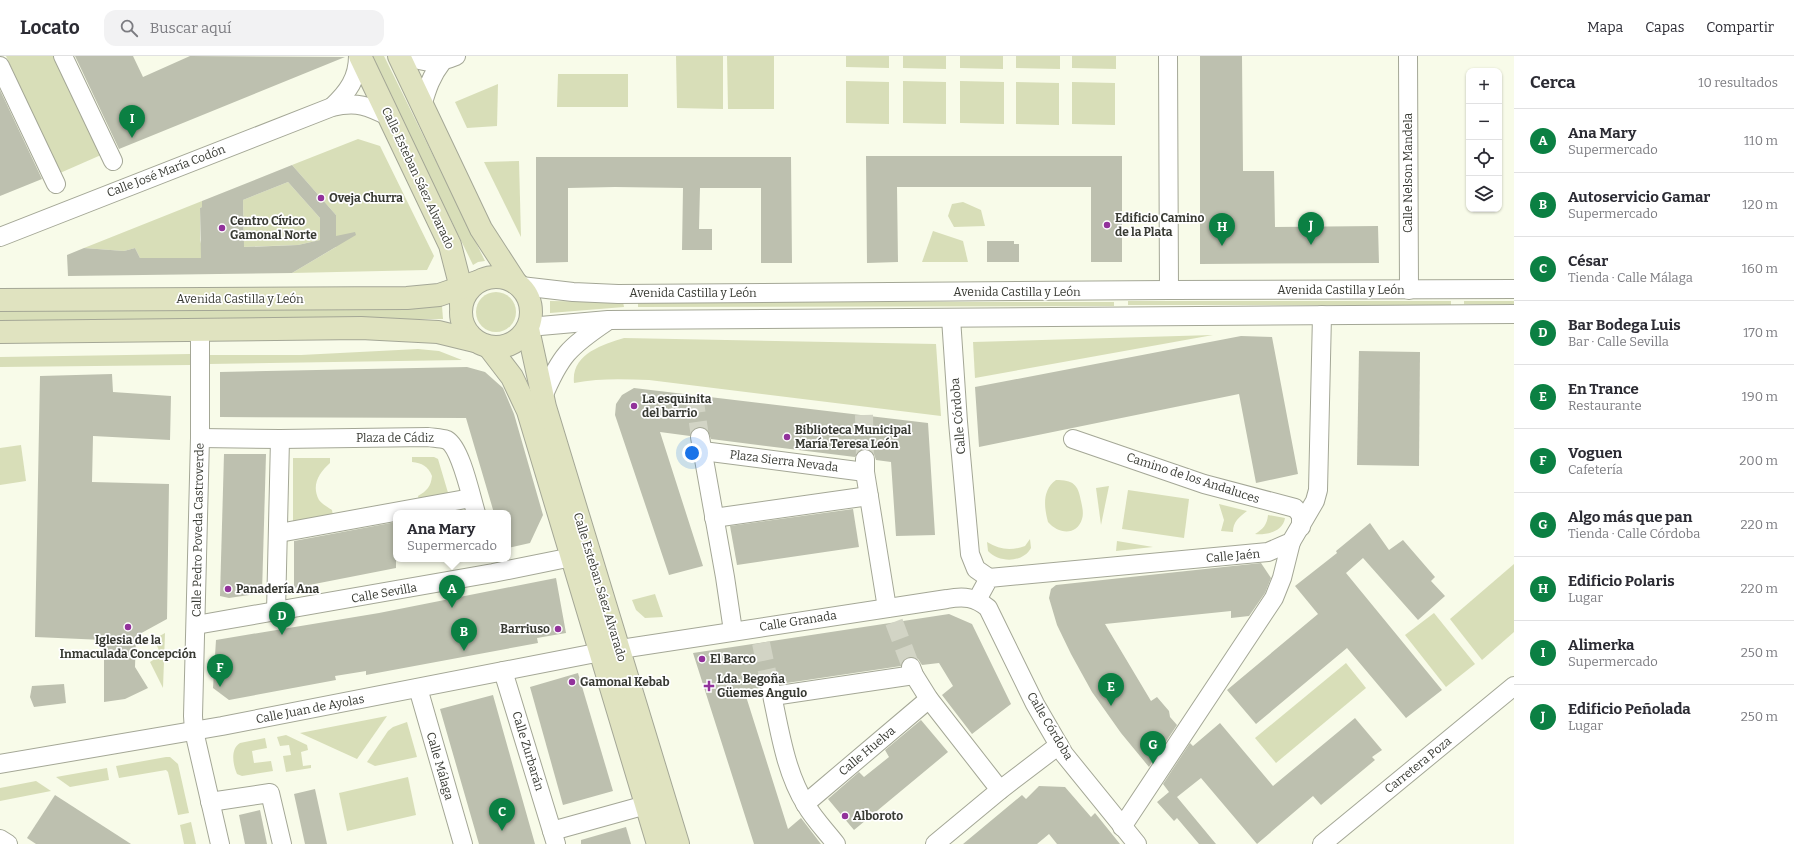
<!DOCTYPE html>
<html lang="es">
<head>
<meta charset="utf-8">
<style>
	body { margin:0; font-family:Bitter,serif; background:#f2f2f3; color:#2b2b33 }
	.controls { position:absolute; right:12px; top:12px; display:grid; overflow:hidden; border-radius:8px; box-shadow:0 1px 3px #0004 }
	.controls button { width:36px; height:36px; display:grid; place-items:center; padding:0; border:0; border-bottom:1px solid #e1e1e2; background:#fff; color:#2b2b33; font:20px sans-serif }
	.you { position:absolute; left:692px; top:397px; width:14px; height:14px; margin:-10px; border:3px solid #fff; border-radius:50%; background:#1a73e8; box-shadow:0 0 0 6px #1a73e833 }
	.badge { display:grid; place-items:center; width:26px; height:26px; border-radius:50%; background:#0b8043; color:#fff; font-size:13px; font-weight:700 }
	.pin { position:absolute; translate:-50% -33px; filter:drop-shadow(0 1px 2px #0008) }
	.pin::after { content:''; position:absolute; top:21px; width:14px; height:12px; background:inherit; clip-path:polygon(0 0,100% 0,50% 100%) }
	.popup { position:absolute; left:393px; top:454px; width:118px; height:52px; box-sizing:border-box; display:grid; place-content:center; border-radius:8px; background:#fff; filter:drop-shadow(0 1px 3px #0005); font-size:13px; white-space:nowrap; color:#7c7c81 }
	.popup b { font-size:15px; color:#2b2b33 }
	.popup::after { content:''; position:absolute; left:50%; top:100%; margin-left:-8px; border:8px solid transparent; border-top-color:#fff }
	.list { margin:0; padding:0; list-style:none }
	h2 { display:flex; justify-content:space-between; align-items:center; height:52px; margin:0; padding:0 16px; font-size:17px }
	h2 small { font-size:13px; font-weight:400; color:#7c7c81 }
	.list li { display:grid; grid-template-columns:26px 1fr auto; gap:12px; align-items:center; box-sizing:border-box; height:64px; padding:0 16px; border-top:1px solid #e1e1e2 }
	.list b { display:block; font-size:15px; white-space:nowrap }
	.list p { margin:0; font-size:13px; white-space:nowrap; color:#7c7c81 }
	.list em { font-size:13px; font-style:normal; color:#7c7c81 }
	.icon { flex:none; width:22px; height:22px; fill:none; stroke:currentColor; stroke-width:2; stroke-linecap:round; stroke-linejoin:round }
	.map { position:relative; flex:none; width:1514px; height:788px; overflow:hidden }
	header { display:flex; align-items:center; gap:24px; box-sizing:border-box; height:56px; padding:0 20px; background:#fff; border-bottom:1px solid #e1e1e2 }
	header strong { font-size:19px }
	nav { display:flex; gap:22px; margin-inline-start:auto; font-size:14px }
	.search { width:280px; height:36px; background:#f2f2f3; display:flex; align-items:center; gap:10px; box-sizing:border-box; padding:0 14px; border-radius:12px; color:#7c7c81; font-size:15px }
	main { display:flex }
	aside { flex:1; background:#fff }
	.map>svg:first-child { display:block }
	.green { fill:#d8deb8 }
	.building { fill:#bdc0af; fill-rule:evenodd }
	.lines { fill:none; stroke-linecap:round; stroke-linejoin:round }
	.street-tunnel { stroke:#d2d4c5; stroke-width:18; stroke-dasharray:18 9; stroke-linecap:butt }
	.street-casing { stroke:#a4a796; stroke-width:20 }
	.secondary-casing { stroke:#a4a796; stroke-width:24 }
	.street { stroke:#fff; stroke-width:18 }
	.secondary { stroke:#e0e3c0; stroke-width:22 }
	.poi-dot { fill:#92329b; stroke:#fff; stroke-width:1.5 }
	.labels { text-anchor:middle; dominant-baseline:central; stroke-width:3.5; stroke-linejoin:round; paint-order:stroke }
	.street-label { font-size:12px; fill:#383a33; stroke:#fff }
	.poi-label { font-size:12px; font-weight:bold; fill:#383a33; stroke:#fff; text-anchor:start }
</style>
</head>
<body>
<header>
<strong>Locato</strong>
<div class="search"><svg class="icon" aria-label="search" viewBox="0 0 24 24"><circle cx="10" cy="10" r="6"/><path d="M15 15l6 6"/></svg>Buscar aquí</div>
<nav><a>Mapa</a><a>Capas</a><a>Compartir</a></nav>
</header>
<main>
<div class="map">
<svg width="1514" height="788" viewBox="0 0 1514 788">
	<rect width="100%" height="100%" fill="#f8fbe9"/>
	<!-- green -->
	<g class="green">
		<path d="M 6,0 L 55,0 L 101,99 L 60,117 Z"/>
		<path d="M 371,0 L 384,0 L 485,205 L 478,206 L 473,209 Z"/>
		<path d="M 676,0 L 723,0 L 723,53 L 677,52 Z"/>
		<path d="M 727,0 L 774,0 L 774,53 L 728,53 Z"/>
		<path d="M 846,0 L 889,0 L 889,12 L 846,11 Z"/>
		<path d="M 903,0 L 946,0 L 946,13 L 903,12 Z"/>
		<path d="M 960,0 L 1003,0 L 1003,13 L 960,12 Z"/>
		<path d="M 1016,0 L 1060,0 L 1060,13 L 1016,12 Z"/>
		<path d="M 1072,0 L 1116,0 L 1116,13 L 1072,12 Z"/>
		<path d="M 558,18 L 628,18 L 628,51 L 557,51 Z"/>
		<path d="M 846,25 L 889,26 L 889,68 L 846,67 Z"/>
		<path d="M 903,25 L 946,26 L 946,68 L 903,67 Z"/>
		<path d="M 960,25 L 1004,26 L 1004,68 L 960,67 Z"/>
		<path d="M 1016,26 L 1059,27 L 1059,69 L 1016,68 Z"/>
		<path d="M 1072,26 L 1115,27 L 1115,69 L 1072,68 Z"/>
		<path d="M 498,28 L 497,70 L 467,72 L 455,46 Z"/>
		<path d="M 358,83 L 380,90 L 434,200 L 427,214 L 292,217 L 336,191 L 336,159 L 292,109 Z"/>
		<path d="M 519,105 L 521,181 L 484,106 Z"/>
		<path d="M 288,126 L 320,162 L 320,184 L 298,189 L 242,191 L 242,184 L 244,183 L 243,144 Z"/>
		<path d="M 202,145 L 202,151 L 200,152 L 200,184 L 205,202 L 140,202 L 135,192 L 124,195 L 84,192 Z"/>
		<path d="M 963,146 L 981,154 L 985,170 L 954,171 L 948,160 L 952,148 Z"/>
		<path d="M 933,175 L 963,185 L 968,206 L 922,206 Z"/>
		<circle cx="496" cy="256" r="20"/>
		<path d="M 550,245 L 623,246 L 624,251 L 550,257 Z"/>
		<rect x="1128" y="245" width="323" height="4"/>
		<rect x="1464" y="245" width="50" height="3"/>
		<path d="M 638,246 L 1114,246 L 1114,250 L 638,251 Z"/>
		<path d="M 442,250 L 443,263 L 0,266 L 0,255 Z"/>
		<path d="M 1213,279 L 975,322 L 973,286 Z"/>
		<path d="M 624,282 L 936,288 L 941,360 L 649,324 C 623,323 599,322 574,327 C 571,298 602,289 624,282 Z"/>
		<path d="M 418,293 L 439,295 L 462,304 L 209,308 L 209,299 L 301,299 Z"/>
		<path d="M 190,298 L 190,309 L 0,311 L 0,301 Z"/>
		<path d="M 21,389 L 26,425 L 0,429 L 0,392 Z"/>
		<path d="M 412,401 L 434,401 L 438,403 L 449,440 L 419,445 L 418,440 C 427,435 431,430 432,420 C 428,410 422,407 412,406 Z"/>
		<path d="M 293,402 L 330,402 L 330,407 C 319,417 311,429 319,444 C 322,448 329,452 332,454 L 333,460 L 293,467 Z"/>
		<path d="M 1056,424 C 1073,424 1078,428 1081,445 C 1082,450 1084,457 1082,463 C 1077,480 1058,478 1048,466 C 1044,451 1042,434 1056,424 Z"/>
		<path d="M 1109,430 L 1101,469 L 1096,432 Z"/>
		<path d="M 1128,434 L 1189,443 L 1184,482 L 1122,473 Z"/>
		<path d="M 1219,448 L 1247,455 C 1239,461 1233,466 1233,476 L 1221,475 L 1224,464 Z"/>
		<path d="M 1268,459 L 1285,462 C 1283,476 1266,479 1255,478 C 1263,473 1267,469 1268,459 Z"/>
		<path d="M 1030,483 L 1031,492 C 1023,507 999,507 988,495 L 987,486 C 1000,494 1011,495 1025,490 Z"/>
		<path d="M 1117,485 L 1153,491 L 1116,495 Z"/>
		<path d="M 1514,508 L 1514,576 L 1482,604 L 1450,563 Z"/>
		<path d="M 655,538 L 663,561 L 645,562 L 636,554 L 632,544 Z"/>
		<path d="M 1434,557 L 1475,608 L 1446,631 L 1405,579 Z"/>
		<path d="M 165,577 L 163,632 L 150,606 L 161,599 L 154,583 Z"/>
		<path d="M 1346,607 L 1366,632 L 1276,707 L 1255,682 Z"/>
		<path d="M 387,660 L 357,703 L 300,677 Z"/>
		<path d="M 407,666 L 417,701 L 375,710 L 367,706 L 388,675 L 393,671 Z"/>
		<path d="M 286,679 L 307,689 L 308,694 L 301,696 L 303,710 L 311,709 L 311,712 L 286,716 L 283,700 L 291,699 L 289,689 L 280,690 L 277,681 Z"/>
		<path d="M 265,682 L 267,692 L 252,695 L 254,707 L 271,705 L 273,715 L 242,720 L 237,718 C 233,709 230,693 240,687 Z"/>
		<path d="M 166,701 L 170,701 L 178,708 L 189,757 L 178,759 L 168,716 L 166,714 L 119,722 L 116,710 Z"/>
		<path d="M 107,712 L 109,724 L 70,731 L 56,721 Z"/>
		<path d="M 408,721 L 416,759 L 347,775 L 339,737 Z"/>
		<path d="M 36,725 L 51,735 L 0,745 L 0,732 Z"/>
		<path d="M 191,766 L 196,788 L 184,788 L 180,769 Z"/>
	</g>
	<!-- building -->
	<g class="building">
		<path d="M 75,0 L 133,0 L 143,21 L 190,0 L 345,1 L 119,93 Z"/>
		<path d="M 1200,0 L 1242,0 L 1243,115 L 1274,115 L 1275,171 L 1378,170 L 1379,207 L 1200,208 Z"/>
		<path d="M 0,34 L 42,123 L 0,140 Z"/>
		<path d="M 866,100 L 1122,100 L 1122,206 L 1091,206 L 1091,131 L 897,131 L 898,206 L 867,207 Z"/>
		<path d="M 536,101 L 791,101 L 792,207 L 761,207 L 761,132 L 700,132 L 699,173 L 712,173 L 712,194 L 682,194 L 683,132 L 615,131 L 568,132 L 568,206 L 536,207 Z"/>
		<path d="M 292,109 L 336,159 L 336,180 L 355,176 L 356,179 L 292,217 L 68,220 L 67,199 L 84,192 L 124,195 L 135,192 L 140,202 L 201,202 L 200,152 L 202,151 L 202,145 ZM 288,126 L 320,162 L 320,184 L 298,189 L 244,191 L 243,144 Z"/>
		<path d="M 987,185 L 1014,185 L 1014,188 L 1019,188 L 1019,206 L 987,206 Z"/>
		<path d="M 1241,280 L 1272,281 L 1298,418 L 1256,427 L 1239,338 L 979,391 L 975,331 Z"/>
		<path d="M 1359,295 L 1420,296 L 1419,410 L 1357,409 Z"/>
		<path d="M 467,311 L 485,316 L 503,332 L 514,358 L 543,459 L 530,487 L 508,492 L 508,457 L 494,457 L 466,362 L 220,361 L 220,316 Z"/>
		<path d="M 112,318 L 113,336 L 171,340 L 170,384 L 93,380 L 92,426 L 169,428 L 167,563 L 136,580 L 135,611 L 148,632 L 125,643 L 104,646 L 104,584 L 35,581 L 40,320 Z"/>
		<path d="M 634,332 L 928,367 L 935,479 L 896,480 L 891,406 L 876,404 L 874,398 L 870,394 L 860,394 L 855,401 L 711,383 L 708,375 L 703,371 L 694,373 L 690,380 L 660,376 L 703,510 L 669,519 L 615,359 L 616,348 L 622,339 Z"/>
		<path d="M 224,398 L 266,398 L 262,537 L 229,542 L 220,540 Z"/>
		<path d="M 853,453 L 859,491 L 737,509 L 730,470 Z"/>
		<path d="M 396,466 L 396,512 L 294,532 L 294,485 Z"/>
		<path d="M 1370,467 L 1389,494 L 1403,484 L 1435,521 L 1431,525 L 1445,540 L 1418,564 L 1363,502 L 1346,517 L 1442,634 L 1406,662 L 1347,592 L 1256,668 L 1227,634 L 1318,558 L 1295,530 L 1337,497 L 1336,495 Z"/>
		<path d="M 1261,507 L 1271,522 L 1265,537 L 1249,560 L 1231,562 L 1231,555 L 1105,568 L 1151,645 L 1157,641 L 1169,655 L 1170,661 L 1177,669 L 1149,711 L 1121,677 L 1092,636 L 1071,598 L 1057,569 L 1049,542 L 1051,533 L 1056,529 Z"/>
		<path d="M 556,522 L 566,577 L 537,582 L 538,587 L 366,619 L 366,615 L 335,620 L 336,624 L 229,644 L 213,632 L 216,584 L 379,557 Z"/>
		<path d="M 949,558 L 972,568 L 1011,648 L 972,678 L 942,639 L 953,630 L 939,607 L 922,609 L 918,603 L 913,601 L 908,601 L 903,604 L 901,610 L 780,628 L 777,623 L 768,620 L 763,623 L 760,632 L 744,634 L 788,773 L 801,762 L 821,788 L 754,788 L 693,597 Z"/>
		<path d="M 578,617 L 613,735 L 563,749 L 530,631 Z"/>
		<path d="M 64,628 L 66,647 L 34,651 L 30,641 L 32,630 Z"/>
		<path d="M 493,639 L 520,735 L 535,788 L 479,788 L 440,653 Z"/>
		<path d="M 1355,662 L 1382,694 L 1372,701 L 1375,704 L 1321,749 L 1313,740 L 1257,788 L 1201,722 L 1177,741 L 1216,788 L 1199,788 L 1177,762 L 1174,765 L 1157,746 L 1169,736 L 1163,728 L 1190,687 L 1193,690 L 1220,667 L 1273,730 Z"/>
		<path d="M 921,664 L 948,696 L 854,774 L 828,743 L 859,716 L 864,721 L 889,701 L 885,694 Z"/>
		<path d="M 1039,730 L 1065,731 L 1091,761 L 1095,757 L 1120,788 L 1057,788 L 1049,778 L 1037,788 L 963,788 L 1022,739 L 1026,743 Z"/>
		<path d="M 315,733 L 327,788 L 305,788 L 294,738 Z"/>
		<path d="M 55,739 L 131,788 L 36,788 L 27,782 Z"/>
		<path d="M 260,754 L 267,788 L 245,788 L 239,759 Z"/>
		<path d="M 626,771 L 631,788 L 581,788 L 581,784 Z"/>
	</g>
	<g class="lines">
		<!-- street-tunnel -->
		<g class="street-tunnel">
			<path d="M 694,339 L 700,381"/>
			<path d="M 864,359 L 865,403"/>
			<path d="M 894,566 L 911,611"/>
			<path d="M 761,587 L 770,630"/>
		</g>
		<defs>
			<g id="street">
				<path d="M 63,0 L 113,105"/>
				<path d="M 408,0 C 427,8 437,8 456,0"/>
				<path d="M 1168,0 L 1169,234"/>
				<path d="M 1408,0 L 1409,234"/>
				<path d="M 0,10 L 56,128"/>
				<path d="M 422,50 C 427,33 431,20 442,6"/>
				<path d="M 332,51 C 348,36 358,22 358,0"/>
				<path d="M 0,181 L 332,51 C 357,45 368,50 390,61"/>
				<path d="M 521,230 L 573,236 L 618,238 L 1169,234 L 1514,233"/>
				<path d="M 951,262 L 958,366 L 970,498 L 976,513 L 989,522"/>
				<path d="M 529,271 L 608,264 L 1514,258"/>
				<path d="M 200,274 L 200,382 L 193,660 L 194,675 L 220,788"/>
				<path d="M 543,341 C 560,300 569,291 606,266"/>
				<path d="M 700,381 L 725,521 L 733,575"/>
				<path d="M 200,382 L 280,383 L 428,381 C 434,382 441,382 447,384 C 461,392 471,441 476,457"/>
				<path d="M 1073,383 L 1204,428 L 1295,452 L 1301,459 L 1301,471"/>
				<path d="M 703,395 L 865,416"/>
				<path d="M 865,403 L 865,416 L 887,552"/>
				<path d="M 714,462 L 869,440"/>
				<path d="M 279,477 L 471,442"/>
				<path d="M 977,544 L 989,522 L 1268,496 L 1291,486 L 1315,445 L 1318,434 L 1322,259"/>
				<path d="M 276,556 L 280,383"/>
				<path d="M 196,569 L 493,517 L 572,501"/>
				<path d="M 911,611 L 914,619 L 929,643 L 1000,734"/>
				<path d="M 503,615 L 556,788"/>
				<path d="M 770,630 C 779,669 784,714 806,749 C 814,763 826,775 836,788"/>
				<path d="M 418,632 L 463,788"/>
				<path d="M 773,640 L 914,619"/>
				<path d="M 0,708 L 222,670 L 601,596 L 947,543 C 964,540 975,541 988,552 L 1035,648 L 1064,698 L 1137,788"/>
				<path d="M 210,746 L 270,737 L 282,788"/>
				<path d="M 805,748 L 929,643"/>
				<path d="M 1122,771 L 1274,542 L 1282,522 L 1291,486"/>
				<path d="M 552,775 L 646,749"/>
				<path d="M 0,783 L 8,788"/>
				<path d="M 935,788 L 1000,734 L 1059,689"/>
				<path d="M 1322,788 L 1514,630"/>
			</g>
			<g id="secondary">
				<path d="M 360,0 L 450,189 L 461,232 L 461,249"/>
				<path d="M 399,0 L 481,173 L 516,227"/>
				<circle cx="496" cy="256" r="35"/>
				<path d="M 0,244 L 407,242 L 439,239 L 477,226"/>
				<path d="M 528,273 L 545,351 L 678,788"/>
				<path d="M 0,276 L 361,272 L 438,276 L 475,285"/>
				<path d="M 489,291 L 512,321 L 528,355 L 658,788"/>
			</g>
		</defs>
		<!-- street casing -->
		<use href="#street" class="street-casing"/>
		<!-- secondary casing -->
		<use href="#secondary" class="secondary-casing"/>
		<!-- street -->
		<use href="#street" class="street"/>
		<!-- secondary -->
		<use href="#secondary" class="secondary"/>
	</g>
	<!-- markers -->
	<g class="poi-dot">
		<circle cx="321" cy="142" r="4"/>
		<circle cx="1107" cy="169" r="4"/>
		<circle cx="222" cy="172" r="4"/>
		<circle cx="634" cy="350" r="4"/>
		<circle cx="787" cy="381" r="4"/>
		<circle cx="228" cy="533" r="4"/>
		<circle cx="128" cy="571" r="4"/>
		<circle cx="558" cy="573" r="4"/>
		<circle cx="702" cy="603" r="4"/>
		<circle cx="572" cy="626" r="4"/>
		<path d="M707 624h4v4h4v4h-4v4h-4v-4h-4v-4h4z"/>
		<circle cx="845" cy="760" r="4"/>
	</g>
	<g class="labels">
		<!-- street labels -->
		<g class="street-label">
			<text transform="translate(166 115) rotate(-21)">Calle José María Codón</text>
			<text transform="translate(1408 117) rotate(-90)">Calle Nelson Mandela</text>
			<text transform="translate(418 122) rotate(65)">Calle Esteban Sáez Alvarado</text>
			<text x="1341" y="234">Avenida Castilla y León</text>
			<text x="1017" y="236">Avenida Castilla y León</text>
			<text x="693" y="237">Avenida Castilla y León</text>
			<text x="240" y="243">Avenida Castilla y León</text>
			<text transform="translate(958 360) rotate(-95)">Calle Córdoba</text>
			<text x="395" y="382">Plaza de Cádiz</text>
			<text transform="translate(784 405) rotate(7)">Plaza Sierra Nevada</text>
			<text transform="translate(1193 422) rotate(18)">Camino de los Andaluces</text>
			<text transform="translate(198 474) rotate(-89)">Calle Pedro Poveda Castroverde</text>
			<text transform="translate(1233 500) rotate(-5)">Calle Jaén</text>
			<text transform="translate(600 531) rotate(73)">Calle Esteban Sáez Alvarado</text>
			<text transform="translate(384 537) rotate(-10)">Calle Sevilla</text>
			<text transform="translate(798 565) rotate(-9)">Calle Granada</text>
			<text transform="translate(310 653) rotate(-11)">Calle Juan de Ayolas</text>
			<text transform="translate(1050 670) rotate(59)">Calle Córdoba</text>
			<text transform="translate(528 695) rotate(73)">Calle Zurbarán</text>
			<text transform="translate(867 695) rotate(-40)">Calle Huelva</text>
			<text transform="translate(1418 709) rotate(-39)">Carretera Poza</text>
			<text transform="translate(440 710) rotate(74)">Calle Málaga</text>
		</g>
		<!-- poi labels -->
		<g class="poi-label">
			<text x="329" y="142">Oveja Churra</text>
			<text x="1115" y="162">Edificio Camino<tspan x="1115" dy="14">de la Plata</tspan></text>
			<text x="230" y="165">Centro Cívico<tspan x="230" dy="14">Gamonal Norte</tspan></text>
			<text x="642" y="343">La esquinita<tspan x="642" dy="14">del barrio</tspan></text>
			<text x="795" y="374">Biblioteca Municipal<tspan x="795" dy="14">María Teresa León</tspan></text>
			<text x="236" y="533">Panadería Ana</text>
			<text x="550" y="573" text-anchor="end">Barriuso</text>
			<text x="128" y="584" text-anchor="middle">Iglesia de la<tspan x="128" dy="14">Inmaculada Concepción</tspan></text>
			<text x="710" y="603">El Barco</text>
			<text x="717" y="623">Lda. Begoña<tspan x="717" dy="14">Güemes Angulo</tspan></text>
			<text x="580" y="626">Gamonal Kebab</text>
			<text x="853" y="760">Alboroto</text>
		</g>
	</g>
</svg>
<div class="controls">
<button>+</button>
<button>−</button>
<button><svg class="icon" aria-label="locate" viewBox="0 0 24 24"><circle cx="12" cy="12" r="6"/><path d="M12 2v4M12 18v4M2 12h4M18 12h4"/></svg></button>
<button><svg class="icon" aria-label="layers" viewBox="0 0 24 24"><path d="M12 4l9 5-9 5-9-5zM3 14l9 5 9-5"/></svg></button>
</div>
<div class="you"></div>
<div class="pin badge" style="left:452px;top:552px">A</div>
<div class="popup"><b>Ana Mary</b>Supermercado</div>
<div class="pin badge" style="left:464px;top:595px">B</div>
<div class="pin badge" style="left:502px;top:775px">C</div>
<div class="pin badge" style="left:282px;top:579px">D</div>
<div class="pin badge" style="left:1111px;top:650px">E</div>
<div class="pin badge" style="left:220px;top:631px">F</div>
<div class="pin badge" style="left:1153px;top:708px">G</div>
<div class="pin badge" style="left:1222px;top:190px">H</div>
<div class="pin badge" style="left:132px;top:82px">I</div>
<div class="pin badge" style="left:1311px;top:189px">J</div>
</div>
<aside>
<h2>Cerca<small>10 resultados</small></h2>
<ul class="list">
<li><span class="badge">A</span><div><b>Ana Mary</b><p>Supermercado</p></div><em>110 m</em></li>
<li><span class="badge">B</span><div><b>Autoservicio Gamar</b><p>Supermercado</p></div><em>120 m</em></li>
<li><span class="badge">C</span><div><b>César</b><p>Tienda · Calle Málaga</p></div><em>160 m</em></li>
<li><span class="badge">D</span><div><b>Bar Bodega Luis</b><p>Bar · Calle Sevilla</p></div><em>170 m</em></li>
<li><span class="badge">E</span><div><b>En Trance</b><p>Restaurante</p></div><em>190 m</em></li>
<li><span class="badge">F</span><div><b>Voguen</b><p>Cafetería</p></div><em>200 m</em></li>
<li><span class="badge">G</span><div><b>Algo más que pan</b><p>Tienda · Calle Córdoba</p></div><em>220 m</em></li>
<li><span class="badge">H</span><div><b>Edificio Polaris</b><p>Lugar</p></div><em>220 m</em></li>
<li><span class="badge">I</span><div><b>Alimerka</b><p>Supermercado</p></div><em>250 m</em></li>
<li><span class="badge">J</span><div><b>Edificio Peñolada</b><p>Lugar</p></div><em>250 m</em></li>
</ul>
</aside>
</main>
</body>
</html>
